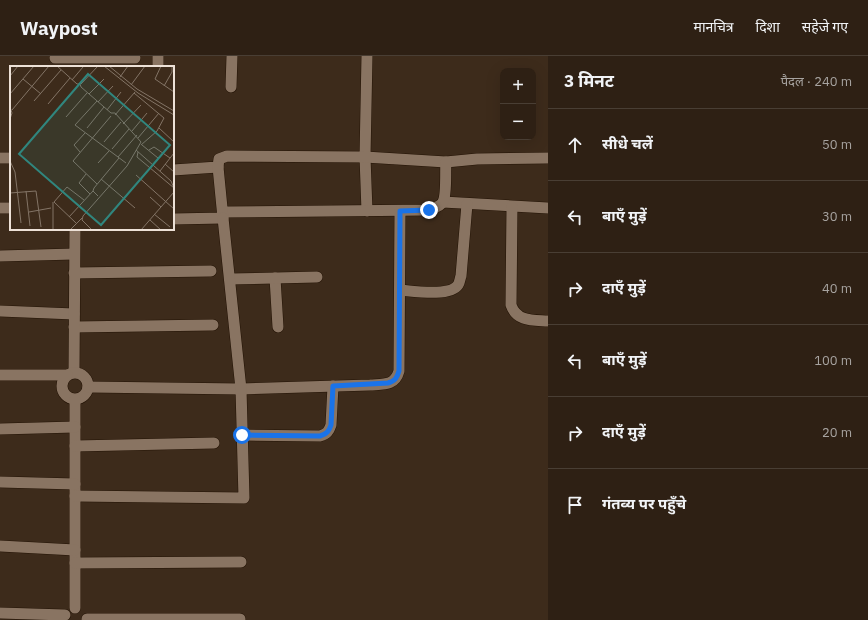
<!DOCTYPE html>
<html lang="hi">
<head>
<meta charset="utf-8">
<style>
	body { margin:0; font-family:"IBM Plex Sans","Noto Sans Devanagari",sans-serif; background:#3a2d22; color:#f1f3f6 }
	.controls { position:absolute; right:12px; top:12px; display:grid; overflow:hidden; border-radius:8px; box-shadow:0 4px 16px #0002 }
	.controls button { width:36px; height:36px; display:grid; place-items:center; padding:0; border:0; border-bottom:1px solid #493e34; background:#2e2014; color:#f1f3f6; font:20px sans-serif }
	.stop { position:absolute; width:12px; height:12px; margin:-9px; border:3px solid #1a73e8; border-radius:50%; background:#fff }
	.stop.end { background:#1a73e8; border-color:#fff; box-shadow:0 1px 4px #0008 }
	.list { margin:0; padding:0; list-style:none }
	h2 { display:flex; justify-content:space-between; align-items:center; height:52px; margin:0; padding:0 16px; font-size:17px }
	h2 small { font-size:13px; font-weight:400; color:#a7a3a0 }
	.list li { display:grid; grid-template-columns:26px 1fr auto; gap:12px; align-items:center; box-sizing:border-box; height:72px; padding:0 16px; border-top:1px solid #493e34 }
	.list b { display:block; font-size:15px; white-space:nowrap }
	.list em { font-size:13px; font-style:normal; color:#a7a3a0 }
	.icon { flex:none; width:22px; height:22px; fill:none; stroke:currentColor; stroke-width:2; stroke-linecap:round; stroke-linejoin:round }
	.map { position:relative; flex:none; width:548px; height:564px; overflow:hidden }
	header { display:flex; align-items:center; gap:24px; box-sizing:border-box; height:56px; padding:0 20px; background:#2e2014; border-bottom:1px solid #493e34 }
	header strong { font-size:19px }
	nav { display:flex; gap:22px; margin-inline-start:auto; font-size:14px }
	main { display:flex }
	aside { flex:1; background:#2e2014 }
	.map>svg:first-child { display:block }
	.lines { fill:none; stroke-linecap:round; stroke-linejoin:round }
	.street-casing { stroke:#231305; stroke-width:12 }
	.street { stroke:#897462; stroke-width:11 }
	.route { stroke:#1a73e8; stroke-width:5 }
	.inset-road { fill:none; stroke:#837466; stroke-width:1 }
	.view { fill:#30867e; fill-opacity:0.15; stroke:#30867e; stroke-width:2 }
	.inset-edge { fill:none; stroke:#ede1d7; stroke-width:2 }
</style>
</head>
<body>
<header>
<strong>Waypost</strong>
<nav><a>मानचित्र</a><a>दिशा</a><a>सहेजे गए</a></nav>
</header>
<main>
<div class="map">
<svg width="548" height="564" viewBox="0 0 548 564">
	<rect width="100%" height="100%" fill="#3d2b1b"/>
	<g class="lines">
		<defs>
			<g id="street">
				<path d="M 158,0 L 158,11"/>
				<path d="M 367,0 L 365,101 L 367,155"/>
				<path d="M 55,2 L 135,2"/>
				<path d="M 231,31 L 232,0"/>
				<path d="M 0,102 L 11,102"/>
				<path d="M 173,114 L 218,111 L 219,103 L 227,100 L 365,101 L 446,106 L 477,103 L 548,102"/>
				<path d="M 443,146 L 548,152"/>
				<path d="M 512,151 L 511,249 C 517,266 533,264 548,265"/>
				<path d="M 0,152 L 11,152"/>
				<path d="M 223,156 L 429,154 C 433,152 440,151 443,146 C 447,138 445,115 446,106"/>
				<path d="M 173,163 L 223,162 L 218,111"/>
				<path d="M 0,200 L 74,198"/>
				<path d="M 74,217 L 211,215"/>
				<path d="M 275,222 L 278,271"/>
				<path d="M 230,223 L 317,221"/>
				<path d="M 400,234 C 413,235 450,241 458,229 C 460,226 460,222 461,220 L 467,148"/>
				<path d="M 0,255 L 74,258"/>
				<path d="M 74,271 L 213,269"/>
				<path d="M 74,316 L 75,173"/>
				<circle cx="75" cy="330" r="13"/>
				<path d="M 0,319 L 67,319"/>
				<path d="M 88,331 L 241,333 L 370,329 C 383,328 395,330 399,315 L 400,155"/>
				<path d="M 75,344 L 75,552"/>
				<path d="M 0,373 L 75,371"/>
				<path d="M 242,379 L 320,380 C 327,378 329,375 331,369 L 333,330"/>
				<path d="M 75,390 L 214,387"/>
				<path d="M 0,426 L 75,428"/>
				<path d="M 75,440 L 244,442 L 241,333 L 223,162"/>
				<path d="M 0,490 L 75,494"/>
				<path d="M 75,507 L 241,506"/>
				<path d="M 0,557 L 65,559"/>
				<path d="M 87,563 L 240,563"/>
			</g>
		</defs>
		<!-- street casing -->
		<use href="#street" class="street-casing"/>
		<!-- street -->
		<use href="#street" class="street"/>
	</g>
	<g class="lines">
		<!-- route -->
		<path class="route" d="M 242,379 L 320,380 C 327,378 329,375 331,369 L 333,330 L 388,327 C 395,325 397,322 399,315 L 400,155 L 429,154"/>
	</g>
	<!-- overview -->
	<g transform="translate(10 10)">
		<rect width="164" height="164" fill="#3d2b1b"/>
		<path class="inset-road" d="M 47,0 L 67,18 L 70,18 L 71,21 L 101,47 L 105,47 L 131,76 L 117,100 L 73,150 L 72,154 L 82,164M 94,0 L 128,27 L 164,49M 99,0 L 127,23 L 164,45M 151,0 L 145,13 L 164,26M 0,10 L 8,0M 110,11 L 118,0M 13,13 L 31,28M 62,14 L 73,1M 71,18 L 88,0M 121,19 L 135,0M 154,20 L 162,6 L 162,0M 124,27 L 154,52 L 147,65 L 131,79M 0,28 L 24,0M 79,28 L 94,13M 24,35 L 51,4M 87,35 L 65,59 L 108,91M 88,36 L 103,20M 38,38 L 60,12M 0,41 L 2,47 L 0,53M 48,43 L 67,21M 2,44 L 39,0M 97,44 L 111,26M 105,49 L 125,26M 56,51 L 77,27M 113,58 L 131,39M 77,62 L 94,41M 149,62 L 164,76M 122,65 L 137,47M 128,72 L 149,47M 94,76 L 111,56M 132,79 L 148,92M 102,83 L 119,63M 126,84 L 161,115 L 164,122M 139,84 L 144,81 L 160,92M 70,86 L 64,79 L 75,67M 128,86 L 127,91 L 164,122M 0,95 L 5,106 L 11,157M 88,97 L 99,85M 116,97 L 108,91 L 127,69M 155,98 L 164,106M 143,99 L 153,87M 150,105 L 164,87M 76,108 L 69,117 L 80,128M 126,109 L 164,143M 91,113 L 125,142M 87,118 L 63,95 L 101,50M 16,125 L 20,160M 0,127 L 26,125 L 31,161M 88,130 L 83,125 L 84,122 L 109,92M 140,131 L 151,141M 19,146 L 41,142M 144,148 L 160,161M 59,151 L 83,125M 140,154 L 151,164M 66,157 L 44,136 L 57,121 L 74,134M 43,164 L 43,136M 60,164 L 72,152M 131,164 L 164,126"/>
		<path class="view" d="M 78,8 L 160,79 L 91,159 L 9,88 Z"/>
		<rect width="164" height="164" class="inset-edge"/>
	</g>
</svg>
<div class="controls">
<button>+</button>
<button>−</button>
</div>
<div class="stop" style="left:242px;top:379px"></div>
<div class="stop end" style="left:429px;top:154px"></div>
</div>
<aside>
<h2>3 मिनट<small>पैदल · 240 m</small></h2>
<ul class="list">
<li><svg class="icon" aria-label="ahead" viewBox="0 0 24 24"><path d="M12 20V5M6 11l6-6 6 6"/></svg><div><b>सीधे चलें</b></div><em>50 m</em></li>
<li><svg class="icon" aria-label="left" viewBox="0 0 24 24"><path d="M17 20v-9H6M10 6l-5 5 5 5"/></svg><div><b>बाएँ मुड़ें</b></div><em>30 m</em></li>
<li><svg class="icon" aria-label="right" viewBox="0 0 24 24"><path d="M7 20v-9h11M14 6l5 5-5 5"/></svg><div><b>दाएँ मुड़ें</b></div><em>40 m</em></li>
<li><svg class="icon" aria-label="left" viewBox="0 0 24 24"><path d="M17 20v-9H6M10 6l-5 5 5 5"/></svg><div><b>बाएँ मुड़ें</b></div><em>100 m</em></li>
<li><svg class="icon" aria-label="right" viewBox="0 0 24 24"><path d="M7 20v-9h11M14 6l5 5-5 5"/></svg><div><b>दाएँ मुड़ें</b></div><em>20 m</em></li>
<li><svg class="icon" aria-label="arrive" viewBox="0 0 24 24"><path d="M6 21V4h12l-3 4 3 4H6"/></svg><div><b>गंतव्य पर पहुँचे</b></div></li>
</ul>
</aside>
</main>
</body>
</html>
